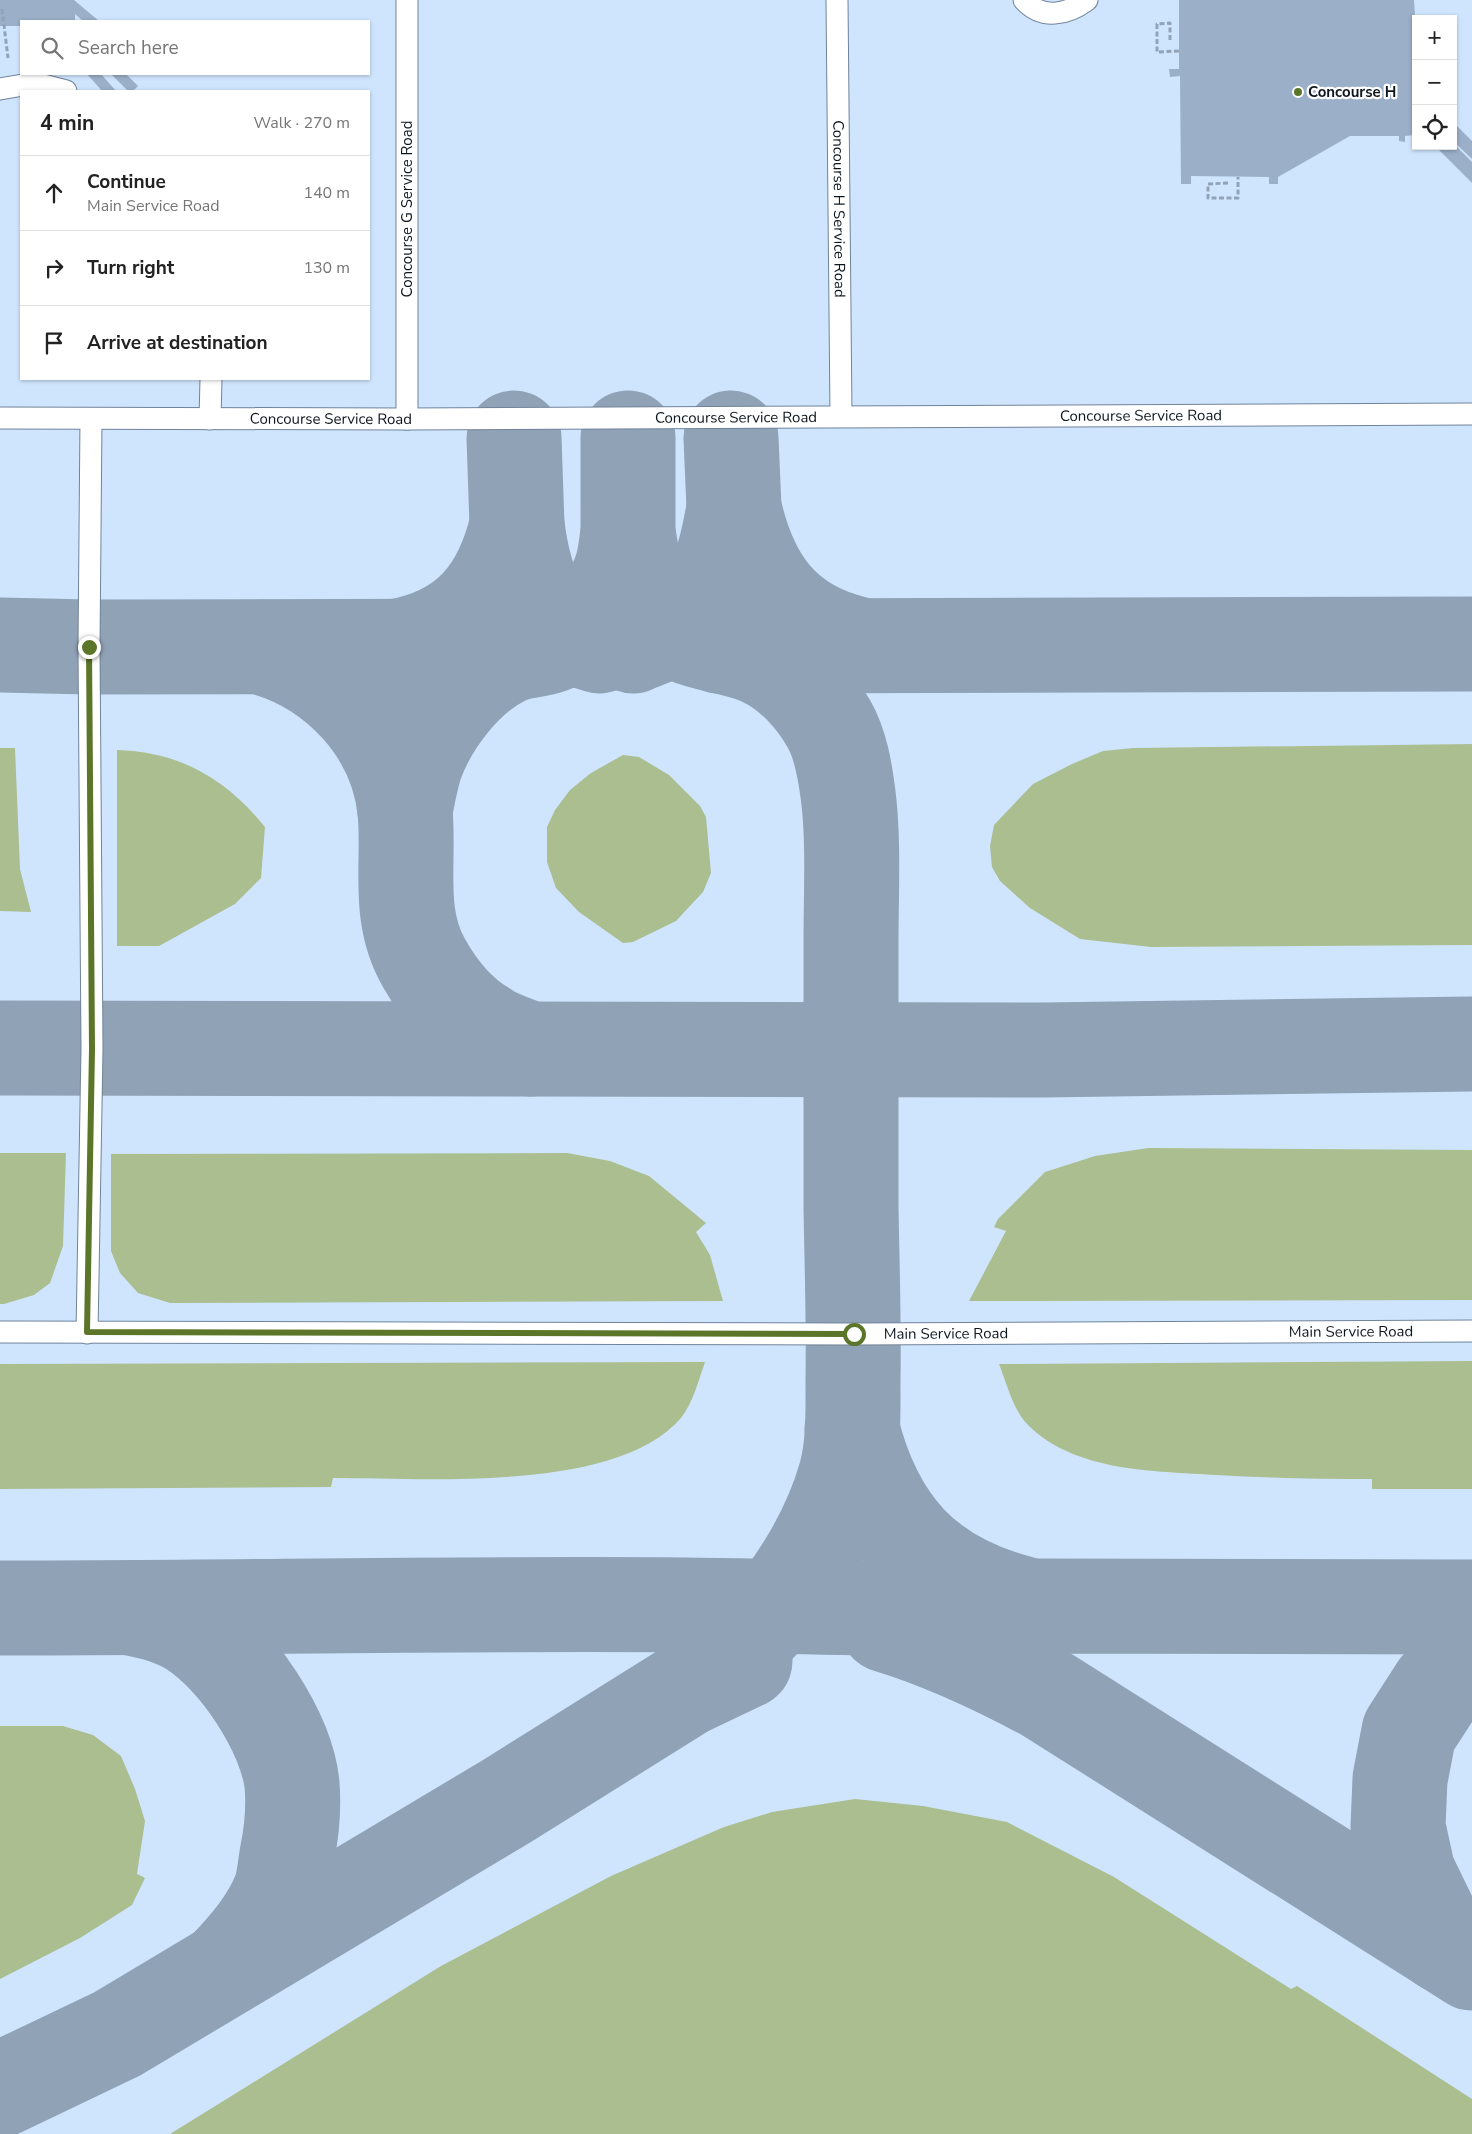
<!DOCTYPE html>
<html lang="en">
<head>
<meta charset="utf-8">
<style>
	body { margin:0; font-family:"Nunito Sans",sans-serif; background:#f6f6f6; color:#222 }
	.controls { position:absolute; right:15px; top:15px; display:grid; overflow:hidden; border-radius:0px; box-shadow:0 1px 4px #0004 }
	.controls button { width:45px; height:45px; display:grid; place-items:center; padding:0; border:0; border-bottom:1px solid #e0e0e0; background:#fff; color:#222; font:25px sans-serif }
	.stop { position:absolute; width:15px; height:15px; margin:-11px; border:4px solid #5b7529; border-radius:50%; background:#fff }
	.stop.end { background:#5b7529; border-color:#fff; box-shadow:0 1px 5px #0008 }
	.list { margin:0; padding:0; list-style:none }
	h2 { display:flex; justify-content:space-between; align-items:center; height:65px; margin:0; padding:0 20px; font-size:21px }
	h2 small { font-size:16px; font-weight:400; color:#767676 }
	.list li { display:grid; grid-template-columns:32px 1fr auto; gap:15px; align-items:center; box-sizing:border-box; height:75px; padding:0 20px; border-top:1px solid #e0e0e0 }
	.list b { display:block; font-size:19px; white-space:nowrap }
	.list p { margin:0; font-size:16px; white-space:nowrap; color:#767676 }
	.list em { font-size:16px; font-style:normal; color:#767676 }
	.icon { flex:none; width:28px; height:28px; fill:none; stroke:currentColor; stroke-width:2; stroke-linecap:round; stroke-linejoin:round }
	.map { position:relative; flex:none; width:1472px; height:2134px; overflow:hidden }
	.search { position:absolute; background:#fff; box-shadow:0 1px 4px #0004; left:20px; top:20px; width:350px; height:55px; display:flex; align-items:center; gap:12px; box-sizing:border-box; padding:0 18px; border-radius:0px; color:#767676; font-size:19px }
	.panel { position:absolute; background:#fff; box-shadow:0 1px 4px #0004; left:20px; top:90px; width:350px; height:290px; border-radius:0px }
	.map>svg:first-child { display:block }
	.green { fill:#abbe90 }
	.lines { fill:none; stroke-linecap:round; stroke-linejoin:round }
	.taxiway { stroke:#90a2b5; stroke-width:95 }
	.building { fill:#9bafc8 }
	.service-casing { stroke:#70839a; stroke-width:23 }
	.path { stroke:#92a3b7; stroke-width:3; stroke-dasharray:5 2.5; stroke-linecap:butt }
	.service { stroke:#fff; stroke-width:21 }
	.route { stroke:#5b7529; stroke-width:6 }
	.poi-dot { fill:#5b7529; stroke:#fff; stroke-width:2 }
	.labels { text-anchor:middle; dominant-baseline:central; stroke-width:4.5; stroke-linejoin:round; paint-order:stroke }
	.poi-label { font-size:15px; font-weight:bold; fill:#0d151d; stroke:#fff; text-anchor:start }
	.street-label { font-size:15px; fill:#0d151d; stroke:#fff }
</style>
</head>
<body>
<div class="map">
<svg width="1472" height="2134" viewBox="0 0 1472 2134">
	<rect width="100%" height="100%" fill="#cfe5fe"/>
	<!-- green -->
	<g class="green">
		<path d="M 1472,744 L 1472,945 L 1151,947 L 1080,939 L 1030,908 L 1000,881 L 992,867 L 990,846 L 994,825 L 1033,784 L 1072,764 L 1103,751 L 1133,748 Z"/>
		<path d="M 0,748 L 15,748 L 20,869 L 31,912 L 0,911 Z"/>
		<path d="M 117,750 C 181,752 226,779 265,827 L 261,878 L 235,904 L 159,946 L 117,946 Z"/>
		<path d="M 623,755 L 639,757 L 669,775 L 700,806 L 706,817 L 711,873 L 703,892 L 676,921 L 633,942 L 623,943 L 579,912 L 556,888 L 547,862 L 547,827 L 555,810 L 570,790 L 591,773 Z"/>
		<path d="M 1148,1148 L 1472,1150 L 1472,1300 L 969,1301 L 1006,1231 L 994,1227 L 998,1219 L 1045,1172 L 1095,1156 Z"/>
		<path d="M 0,1153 L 66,1153 L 63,1246 L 50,1283 L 34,1295 L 4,1304 L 0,1304 Z"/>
		<path d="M 567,1153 L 610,1161 L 649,1176 L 706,1223 L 696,1232 L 710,1255 L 723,1301 L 170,1303 L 138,1293 L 120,1273 L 111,1251 L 111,1154 Z"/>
		<path d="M 1472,1361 L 1472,1489 L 1372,1489 L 1372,1479 C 1320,1479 1268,1478 1216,1475 C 1154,1471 1075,1472 1028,1425 C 1013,1410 1007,1384 999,1364 Z"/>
		<path d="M 705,1362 C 699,1379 693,1403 681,1418 C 617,1493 425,1478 333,1478 L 331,1487 L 0,1489 L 0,1364 Z"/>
		<path d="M 0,1726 L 63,1726 L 93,1735 L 121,1756 L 135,1789 L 145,1821 L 137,1874 L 145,1878 L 132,1905 L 80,1938 L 0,1979 Z"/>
		<path d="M 855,1799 L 923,1806 L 1007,1822 L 1114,1877 L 1291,1989 L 1297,1986 L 1472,2099 L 1472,2134 L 170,2134 L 441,1966 L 611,1876 L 724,1827 L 772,1812 Z"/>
	</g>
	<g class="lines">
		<!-- taxiway -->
		<g class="taxiway">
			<path d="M 514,438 L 517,525"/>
			<path d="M 628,438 L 628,533"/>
			<path d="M 731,438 L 734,508"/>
			<path d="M 0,645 L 89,647 L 545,646"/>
			<path d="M 398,646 C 467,633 501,592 517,525 C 522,566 533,612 571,635 C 579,640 590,643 599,646"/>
			<path d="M 633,646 C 649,639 668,633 682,622 C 717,595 727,550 734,508 C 750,579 783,627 857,644"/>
			<path d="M 719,646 L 1472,644"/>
			<path d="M 261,647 C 336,667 397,732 405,811 C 410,862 396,915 424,963 C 438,988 459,1014 485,1029 C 498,1038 515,1043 530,1049"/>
			<path d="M 405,811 C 408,795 411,778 416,763 C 431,722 466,676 506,657 C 520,650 536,651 550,646 C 579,636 612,599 621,570 C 625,559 626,545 628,533 C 633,561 636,591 655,614 C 682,647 727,642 763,659 C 791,672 814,698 829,724 C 841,745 845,771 848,794 C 854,839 851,895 851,941 C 851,1030 851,1119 851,1208 C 852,1265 854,1323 853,1381 C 853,1412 854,1444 846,1474 C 831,1527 799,1583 761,1623 C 738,1647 711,1668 686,1689"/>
			<path d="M 0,1048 L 1043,1050 L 1472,1044"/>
			<path d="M 852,1429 C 876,1524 927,1580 1024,1604"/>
			<path d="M 0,1608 C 228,1608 457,1603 685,1605 C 801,1606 917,1611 1033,1606 L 1472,1607"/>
			<path d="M 131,1608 C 153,1612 173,1617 192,1629 C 236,1657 286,1731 292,1784 C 294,1809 292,1831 287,1855 C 285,1867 284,1881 280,1892 C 268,1922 247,1946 225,1969"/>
			<path d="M 887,1625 C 943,1642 994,1666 1046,1694 L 1472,1963"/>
			<path d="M 1443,1945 L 1408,1873 L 1398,1827 L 1400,1779 L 1409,1732 L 1438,1687 L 1472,1654"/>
			<path d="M 0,2090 L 117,2034 L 507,1801 L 686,1689 L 745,1661"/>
		</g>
	</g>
	<!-- building -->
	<g class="building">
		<path d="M 0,0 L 74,0 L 99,21 L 83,21 L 75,14 L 75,21 L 21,21 L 21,26 L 0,26 Z"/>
		<path d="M 1179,0 L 1414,0 L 1415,16 L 1447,17 L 1447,19 L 1416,19 L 1414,135 L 1405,136 L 1405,142 L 1399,141 L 1399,136 L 1350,136 L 1278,177 L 1278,184 L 1269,184 L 1269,177 L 1191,176 L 1191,184 L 1181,184 L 1180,76 L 1170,77 L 1169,69 L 1179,69 Z"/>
		<path d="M 87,74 L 101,74 L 116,91 L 102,91 Z"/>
		<path d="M 111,74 L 126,74 L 138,86 L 133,91 L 128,91 Z"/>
		<path d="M 1453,122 L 1472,141 L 1472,159 L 1453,141 Z"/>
		<path d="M 1453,143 L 1472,162 L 1472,183 L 1435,146 L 1453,146 Z"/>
	</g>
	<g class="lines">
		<defs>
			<g id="service">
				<path d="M 407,0 L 407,419"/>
				<path id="s1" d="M 837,0 L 841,416"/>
				<path d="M 1024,0 C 1042,20 1067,15 1087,0"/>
				<path d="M 0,89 L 35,83 L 66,91"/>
				<path id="s2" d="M 0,418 L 407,419 L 1472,414"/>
				<path d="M 210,419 L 211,379"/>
				<path id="s3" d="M 0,1332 L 854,1334 L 1472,1331"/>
				<path d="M 87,1333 L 92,1049 L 89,647 L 91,419"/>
			</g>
		</defs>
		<!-- service casing -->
		<use href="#service" class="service-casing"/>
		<!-- path -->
		<g class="path">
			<path d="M 2,9 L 8,58"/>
			<path d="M 1170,40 L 1170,23 L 1157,24 L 1157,52 L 1179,51"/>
			<path d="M 1228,183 L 1208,184 L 1208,198 L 1238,198 L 1238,177"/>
		</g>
		<!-- service -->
		<use href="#service" class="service"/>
	</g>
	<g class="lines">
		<!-- route -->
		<path class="route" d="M 89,647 L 92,1049 L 87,1332 L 854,1334"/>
	</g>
	<!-- markers -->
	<circle class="poi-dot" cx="1298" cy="92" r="5"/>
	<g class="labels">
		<!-- poi labels -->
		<g class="poi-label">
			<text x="1308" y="92">Concourse H</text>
		</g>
		<!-- street labels -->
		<g class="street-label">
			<text stroke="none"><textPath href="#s1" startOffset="209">Concourse H Service Road</textPath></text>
			<text transform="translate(407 209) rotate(-90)">Concourse G Service Road</text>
			<text stroke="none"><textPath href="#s2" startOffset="1141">Concourse Service Road</textPath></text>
			<text stroke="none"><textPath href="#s2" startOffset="736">Concourse Service Road</textPath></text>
			<text stroke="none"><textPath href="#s2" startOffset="331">Concourse Service Road</textPath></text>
			<text stroke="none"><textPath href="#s3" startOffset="1351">Main Service Road</textPath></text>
			<text stroke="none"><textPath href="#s3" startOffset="946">Main Service Road</textPath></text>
		</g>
	</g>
</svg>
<div class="controls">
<button>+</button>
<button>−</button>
<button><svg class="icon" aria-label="locate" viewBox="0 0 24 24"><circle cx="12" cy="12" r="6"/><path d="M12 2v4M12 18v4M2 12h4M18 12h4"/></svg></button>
</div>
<div class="stop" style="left:854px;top:1334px"></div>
<div class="stop end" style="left:89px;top:647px"></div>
<div class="search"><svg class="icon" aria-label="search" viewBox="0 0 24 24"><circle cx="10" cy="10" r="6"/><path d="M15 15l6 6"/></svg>Search here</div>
<section class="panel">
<h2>4 min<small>Walk · 270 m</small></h2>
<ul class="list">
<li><svg class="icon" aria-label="ahead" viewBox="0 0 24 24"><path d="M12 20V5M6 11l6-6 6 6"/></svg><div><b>Continue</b><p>Main Service Road</p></div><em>140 m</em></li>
<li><svg class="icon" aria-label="right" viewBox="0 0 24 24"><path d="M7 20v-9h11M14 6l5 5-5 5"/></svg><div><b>Turn right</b></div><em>130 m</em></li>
<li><svg class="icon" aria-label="arrive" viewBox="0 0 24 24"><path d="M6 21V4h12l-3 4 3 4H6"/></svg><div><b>Arrive at destination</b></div></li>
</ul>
</section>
</div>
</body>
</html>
